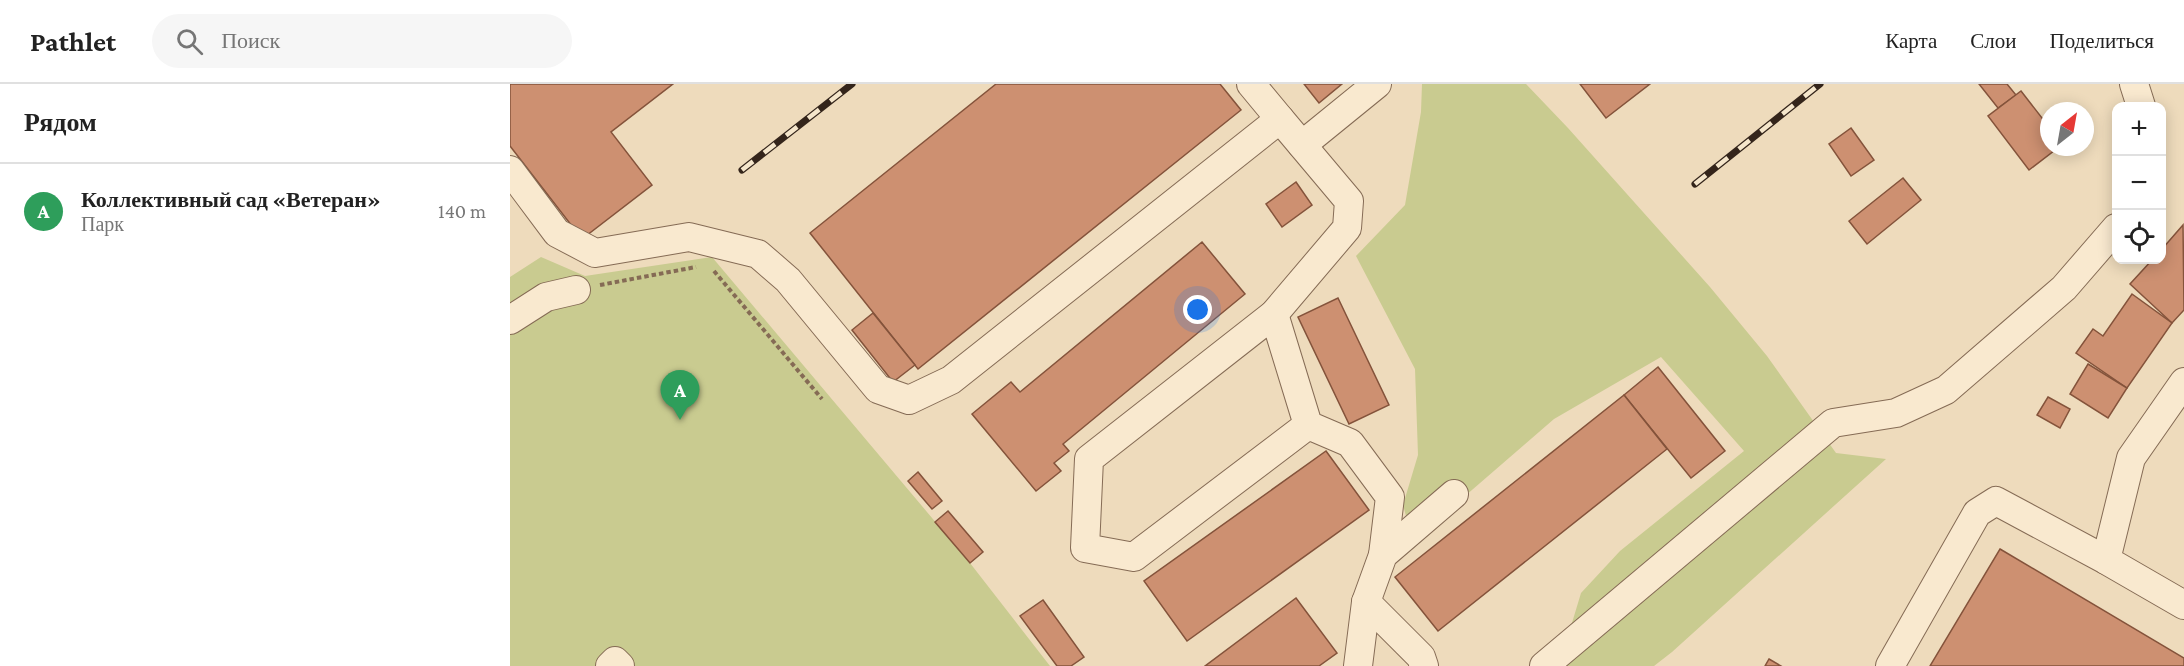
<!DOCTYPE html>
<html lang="ru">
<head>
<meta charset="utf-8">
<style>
	body { margin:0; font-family:"Crimson Pro",serif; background:#f6f6f6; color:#222 }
	.controls { position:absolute; right:18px; top:18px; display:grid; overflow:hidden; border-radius:12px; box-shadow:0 3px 15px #0003 }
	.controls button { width:54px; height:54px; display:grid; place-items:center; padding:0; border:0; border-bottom:2px solid #e0e0e0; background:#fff; color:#222; font:30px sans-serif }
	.compass { position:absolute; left:1530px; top:18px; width:54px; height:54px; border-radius:50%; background:#fff; box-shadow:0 3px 15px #0003; rotate:31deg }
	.you { position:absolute; left:688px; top:226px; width:21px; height:21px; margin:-15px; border:4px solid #fff; border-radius:50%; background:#1a73e8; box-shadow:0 0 0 9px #1a73e833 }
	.badge { display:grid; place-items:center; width:39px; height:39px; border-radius:50%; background:#ea580c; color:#fff; font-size:20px; font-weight:700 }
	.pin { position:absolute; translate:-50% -50px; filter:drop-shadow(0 2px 3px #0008) }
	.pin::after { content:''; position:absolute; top:32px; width:21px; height:18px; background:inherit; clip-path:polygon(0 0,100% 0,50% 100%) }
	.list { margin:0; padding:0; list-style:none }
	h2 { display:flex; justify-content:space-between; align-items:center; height:78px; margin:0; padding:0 24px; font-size:26px }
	h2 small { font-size:20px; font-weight:400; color:#767676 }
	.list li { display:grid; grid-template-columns:39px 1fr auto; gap:18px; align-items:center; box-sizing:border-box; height:96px; padding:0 24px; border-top:2px solid #e0e0e0 }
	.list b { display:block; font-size:22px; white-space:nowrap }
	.list p { margin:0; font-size:20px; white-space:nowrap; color:#767676 }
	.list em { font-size:20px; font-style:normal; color:#767676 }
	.icon { flex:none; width:33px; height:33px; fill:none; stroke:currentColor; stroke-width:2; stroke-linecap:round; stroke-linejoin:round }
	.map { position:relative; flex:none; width:1674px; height:582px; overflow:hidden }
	header { display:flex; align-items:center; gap:36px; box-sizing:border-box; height:84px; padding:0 30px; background:#fff; border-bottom:2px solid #e0e0e0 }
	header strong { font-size:28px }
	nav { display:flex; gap:33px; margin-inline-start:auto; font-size:21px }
	.search { width:420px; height:54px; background:#f6f6f6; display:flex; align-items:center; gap:15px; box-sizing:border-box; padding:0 21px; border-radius:33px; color:#767676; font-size:22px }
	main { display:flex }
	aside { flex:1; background:#fff }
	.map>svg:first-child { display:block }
	.green { fill:#c9cb90 }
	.building { fill:#cd9071; stroke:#84533b; stroke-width:1.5 }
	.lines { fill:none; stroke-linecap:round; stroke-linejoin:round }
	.minor-casing { stroke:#856b55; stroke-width:30 }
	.path { stroke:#856b55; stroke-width:4; stroke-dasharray:4.5 3; stroke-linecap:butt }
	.minor { stroke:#f9e9cf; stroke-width:28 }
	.rail-casing { stroke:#34251b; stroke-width:7 }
	.rail { stroke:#f5e6cb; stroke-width:4.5; stroke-dasharray:14; stroke-linecap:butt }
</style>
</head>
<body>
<header>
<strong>Pathlet</strong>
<div class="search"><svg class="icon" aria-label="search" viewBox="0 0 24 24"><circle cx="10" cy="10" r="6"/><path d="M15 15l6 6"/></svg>Поиск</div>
<nav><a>Карта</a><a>Слои</a><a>Поделиться</a></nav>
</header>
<main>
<aside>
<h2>Рядом<small></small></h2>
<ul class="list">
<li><span class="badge" style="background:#2e9e5b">A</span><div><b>Коллективный сад «Ветеран»</b><p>Парк</p></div><em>140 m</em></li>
</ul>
</aside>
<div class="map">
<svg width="1674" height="582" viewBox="0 0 1674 582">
	<rect width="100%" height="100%" fill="#eedbbc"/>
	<!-- green -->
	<g class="green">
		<path d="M 912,0 L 1016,0 L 1058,44 L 1200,203 L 1257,272 L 1326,369 L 1376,375 L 1162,568 L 1144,582 L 1049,582 L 1071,509 L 1110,467 L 1234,367 L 1151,273 L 1044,335 L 903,457 L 893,421 L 908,371 L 905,285 L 846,172 L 895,121 L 911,28 Z"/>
		<path d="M 31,173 L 75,192 L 202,173 L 460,479 L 540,582 L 0,582 L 0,193 Z"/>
	</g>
	<!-- building -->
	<g class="building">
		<path d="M 0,0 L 163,0 L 101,48 L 142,101 L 72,155 L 0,62 Z"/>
		<path d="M 486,0 L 710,0 L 731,26 L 408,285 L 300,149 Z"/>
		<path d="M 794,0 L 832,0 L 809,19 Z"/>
		<path d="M 1070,0 L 1140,0 L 1096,34 Z"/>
		<path d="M 1469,0 L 1497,0 L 1506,11 L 1488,24 Z"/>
		<path d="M 1511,7 L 1539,43 L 1539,63 L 1549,63 L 1519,86 L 1478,32 Z"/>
		<path d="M 1341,44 L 1364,76 L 1341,92 L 1319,60 Z"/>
		<path d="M 1393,94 L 1411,116 L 1357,160 L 1339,137 Z"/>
		<path d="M 786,98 L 802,121 L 772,143 L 756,120 Z"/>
		<path d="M 1673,141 L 1674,226 L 1662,239 L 1620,200 L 1642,176 L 1652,176 L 1652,165 Z"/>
		<path d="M 692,158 L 735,210 L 553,360 L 559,367 L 544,379 L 551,387 L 526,407 L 462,330 L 501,298 L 510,308 Z"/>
		<path d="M 1622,210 L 1662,239 L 1617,304 L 1566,269 L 1583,245 L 1593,252 Z"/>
		<path d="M 828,214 L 879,321 L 839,340 L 788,233 Z"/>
		<path d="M 363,229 L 405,281 L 383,298 L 342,246 Z"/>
		<path d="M 1578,280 L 1617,304 L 1598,334 L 1560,310 Z"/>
		<path d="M 1148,283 L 1215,367 L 1181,394 L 1114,311 Z"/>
		<path d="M 1114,311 L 1157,365 L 928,547 L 885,493 Z"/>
		<path d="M 1538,313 L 1560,325 L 1550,344 L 1527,331 Z"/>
		<path d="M 816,367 L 859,426 L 677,557 L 634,497 Z"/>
		<path d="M 408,388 L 432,417 L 422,425 L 398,397 Z"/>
		<path d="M 438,427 L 473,468 L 460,479 L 425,438 Z"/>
		<path d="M 1490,465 L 1674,574 L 1674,582 L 1420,582 Z"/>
		<path d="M 786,514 L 827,569 L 809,582 L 695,582 Z"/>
		<path d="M 533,516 L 574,573 L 561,582 L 547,582 L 510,532 Z"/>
		<path d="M 1259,575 L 1271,582 L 1255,582 Z"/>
	</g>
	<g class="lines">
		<defs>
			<g id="minor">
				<path d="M 1624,0 L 1631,22"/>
				<path d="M 792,61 L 867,0"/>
				<path d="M 0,86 L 47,149 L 85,169 L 179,153 L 248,170 L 278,196 L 368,305 L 399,316 L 441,296 L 770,35 L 741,0"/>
				<path d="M 764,230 L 837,144 L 839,117 L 770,35"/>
				<path d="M 0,236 L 36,213 L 66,206"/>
				<path d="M 1674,298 L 1621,374 L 1596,476 L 1674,521"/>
				<path d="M 798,341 L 764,230 L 579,375 L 575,464 L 624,473 L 798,341 L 840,359 L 880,413 L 873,471"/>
				<path d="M 856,518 L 911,573 L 914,582"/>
				<path d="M 100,582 L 105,577 L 110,582"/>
				<path d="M 848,582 L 856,518 L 873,471 L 944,410"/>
				<path d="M 1034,582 L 1323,339 L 1386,329 L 1436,306 L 1554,204 L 1606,144"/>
				<path d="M 1380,582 L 1467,429 L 1486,417 L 1596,476"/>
			</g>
		</defs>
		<!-- minor casing -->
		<use href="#minor" class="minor-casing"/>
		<!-- path -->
		<g class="path">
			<path d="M 204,187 L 312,315"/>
			<path d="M 90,201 L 186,183"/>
		</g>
		<!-- minor -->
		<use href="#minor" class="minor"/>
		<defs>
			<g id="rail">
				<path d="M 232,86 L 342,0"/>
				<path d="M 1185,100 L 1310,0"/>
			</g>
		</defs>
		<!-- rail casing -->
		<use href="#rail" class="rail-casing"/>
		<!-- rail -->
		<use href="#rail" class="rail"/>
	</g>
</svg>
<div class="controls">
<button>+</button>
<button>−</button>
<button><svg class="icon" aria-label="locate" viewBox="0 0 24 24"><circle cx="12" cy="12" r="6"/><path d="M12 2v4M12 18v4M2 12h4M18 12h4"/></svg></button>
</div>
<svg class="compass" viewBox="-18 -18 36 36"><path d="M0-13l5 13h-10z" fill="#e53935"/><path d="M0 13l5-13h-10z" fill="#767676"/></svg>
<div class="you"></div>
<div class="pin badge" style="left:170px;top:336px;background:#2e9e5b">A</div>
</div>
</main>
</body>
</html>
